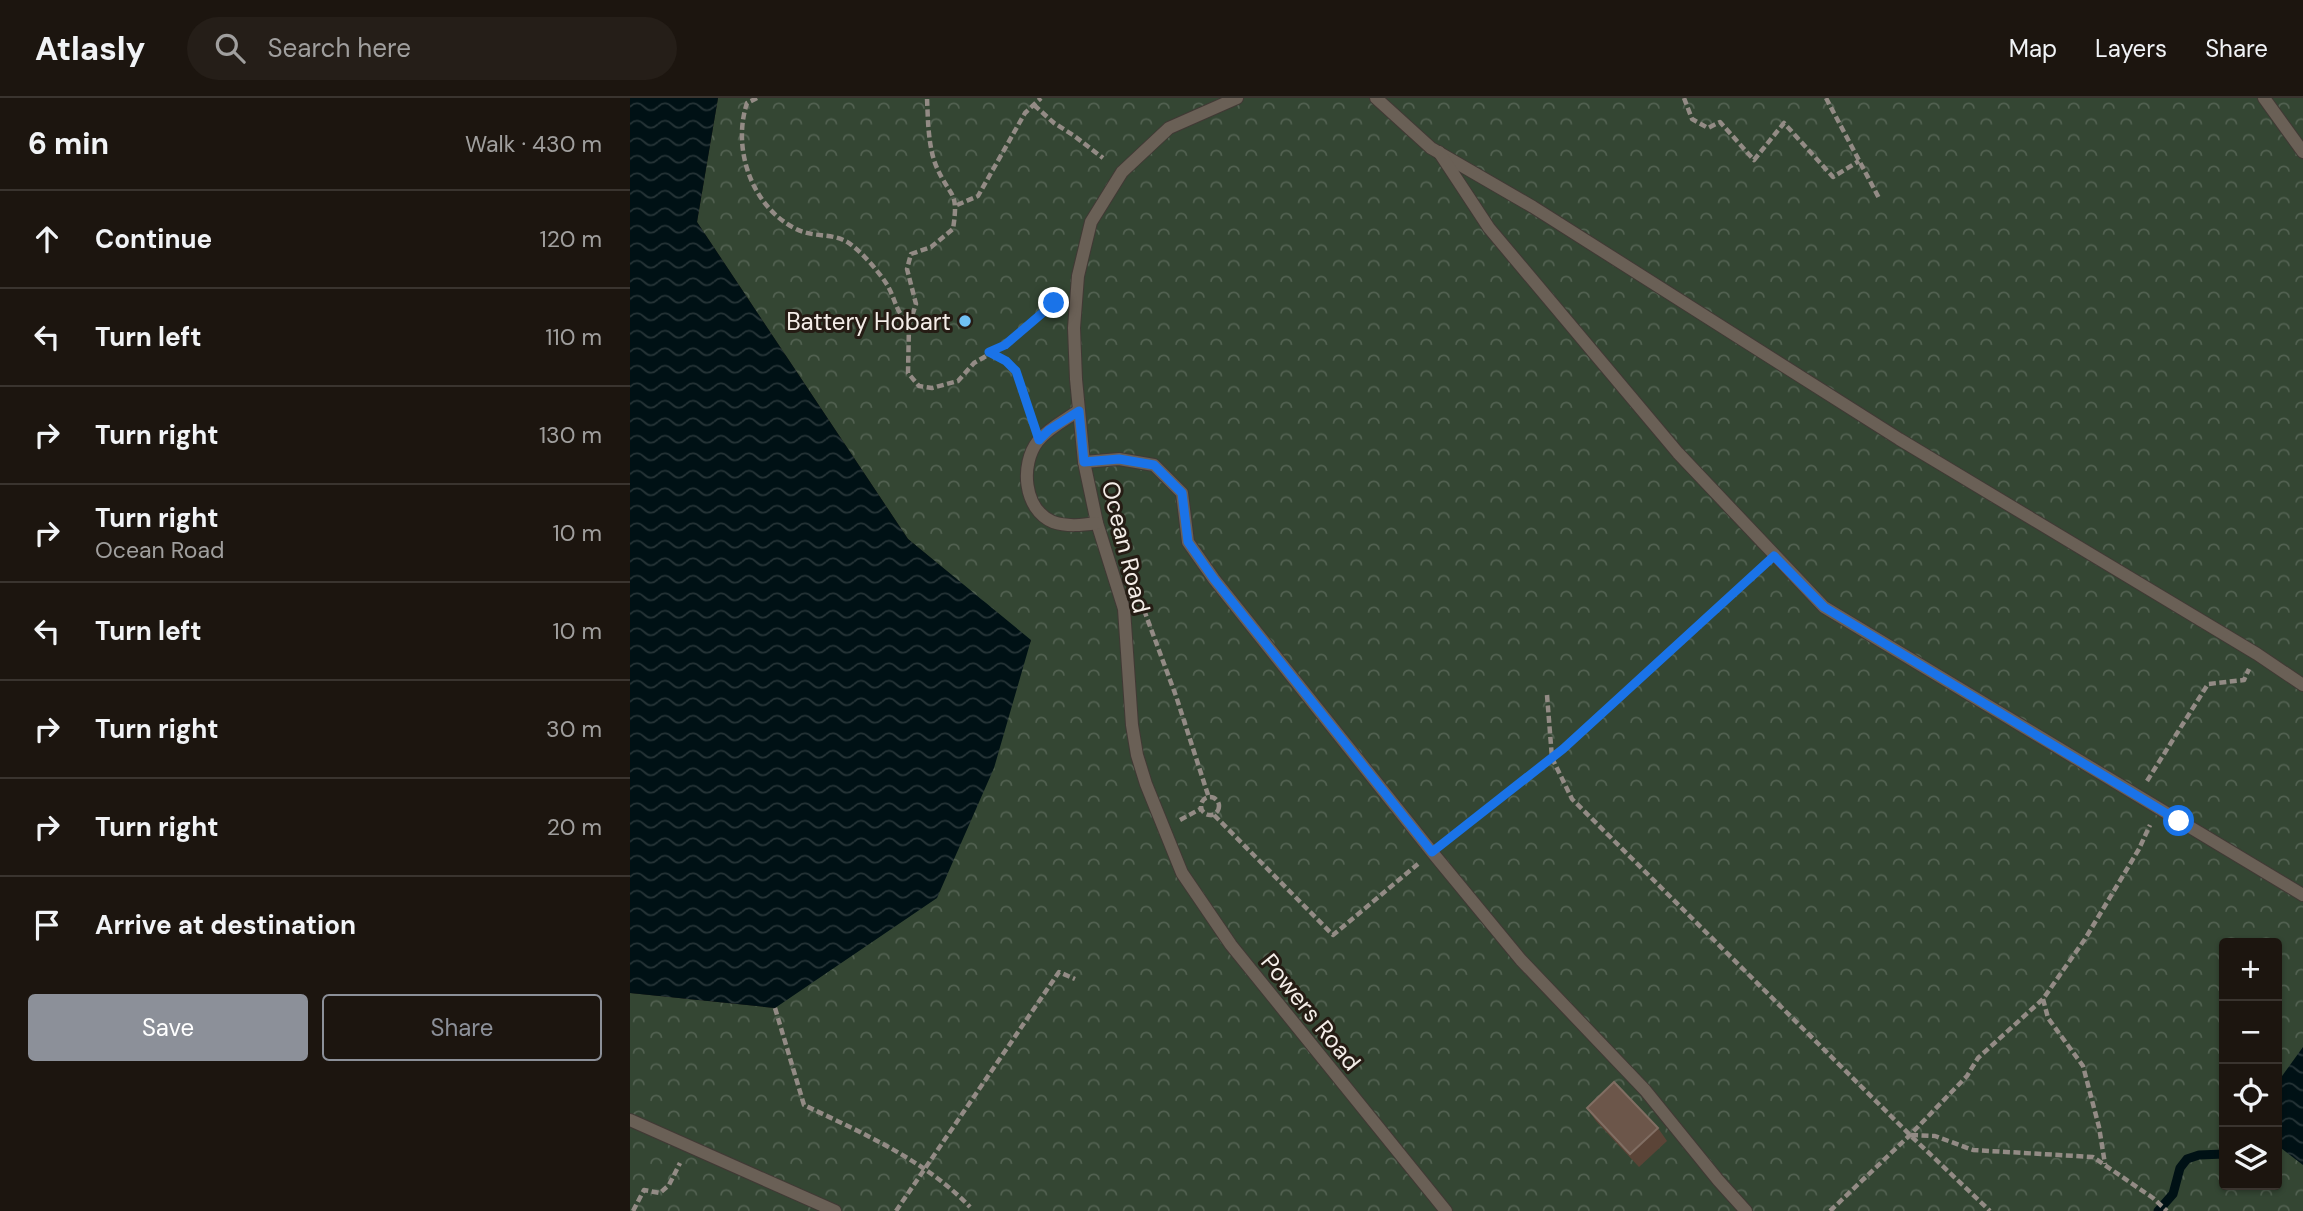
<!DOCTYPE html>
<html lang="en">
<head>
<meta charset="utf-8">
<style>
	body { margin:0; font-family:"DM Sans",sans-serif; background:#251e18; color:#f1f3f6 }
	.controls { position:absolute; right:21px; bottom:21px; display:grid; overflow:hidden; border-radius:7px; box-shadow:0 2px 5px #0004 }
	.controls button { width:63px; height:63px; display:grid; place-items:center; padding:0; border:0; border-bottom:2px solid #3a342f; background:#1c150f; color:#f1f3f6; font:35px sans-serif }
	.stop { position:absolute; width:21px; height:21px; margin:-16px; border:5px solid #1a73e8; border-radius:50%; background:#fff }
	.stop.end { background:#1a73e8; border-color:#fff; box-shadow:0 2px 7px #0008 }
	.list { margin:0; padding:0; list-style:none }
	h2 { display:flex; justify-content:space-between; align-items:center; height:91px; margin:0; padding:0 28px; font-size:30px }
	h2 small { font-size:23px; font-weight:400; color:#a09f9e }
	.list li { display:grid; grid-template-columns:46px 1fr auto; gap:21px; align-items:center; box-sizing:border-box; height:98px; padding:0 28px; border-top:2px solid #3a342f }
	.list b { display:block; font-size:26px; white-space:nowrap }
	.list p { margin:0; font-size:23px; white-space:nowrap; color:#a09f9e }
	.list em { font-size:23px; font-style:normal; color:#a09f9e }
	.actions { display:flex; gap:14px; padding:21px 28px }
	.actions a { flex:1; padding:16px 0; border:2px solid #8c9099; border-radius:7px; text-align:center; font-size:24px; color:#8c9099 }
	.actions .main { background:#8c9099; color:#fff }
	.icon { flex:none; width:38px; height:38px; fill:none; stroke:currentColor; stroke-width:2; stroke-linecap:round; stroke-linejoin:round }
	.map { position:relative; flex:none; width:1673px; height:1113px; overflow:hidden }
	header { display:flex; align-items:center; gap:42px; box-sizing:border-box; height:98px; padding:0 35px; background:#1c150f; border-bottom:2px solid #3a342f }
	header strong { font-size:33px }
	nav { display:flex; gap:38px; margin-inline-start:auto; font-size:24px }
	.search { width:490px; height:63px; background:#251e18; display:flex; align-items:center; gap:18px; box-sizing:border-box; padding:0 24px; border-radius:38px; color:#a09f9e; font-size:26px }
	main { display:flex }
	aside { flex:1; background:#1c150f }
	.map>svg:first-child { display:block }
	.park { fill:url(#park-crowns); fill-rule:evenodd }
	.water { fill:url(#water-waves) }
	.lines { fill:none; stroke-linecap:round; stroke-linejoin:round }
	.stream { stroke:#001115; stroke-width:9 }
	.lane-casing { stroke:#413935; stroke-width:14 }
	.path { stroke:#938b85; stroke-width:4.5; stroke-dasharray:7 3.5; stroke-linecap:butt }
	.lane { stroke:#6a6056; stroke-width:12 }
	.wall { fill:#5b4437 }
	.building { fill:#6c564a; stroke:#816e63; stroke-width:2 }
	.route { stroke:#1a73e8; stroke-width:9 }
	.poi-dot { fill:#70c1f4; stroke:#251c14; stroke-width:2.5 }
	.labels { text-anchor:middle; dominant-baseline:central; stroke-width:6; stroke-linejoin:round; paint-order:stroke }
	.poi-label { font-size:24px; fill:#f4ede8; stroke:#251c14; text-anchor:end }
	.street-label { font-size:24px; fill:#f4ede8; stroke:#251c14 }
</style>
</head>
<body>
<header>
<strong>Atlasly</strong>
<div class="search"><svg class="icon" aria-label="search" viewBox="0 0 24 24"><circle cx="10" cy="10" r="6"/><path d="M15 15l6 6"/></svg>Search here</div>
<nav><a>Map</a><a>Layers</a><a>Share</a></nav>
</header>
<main>
<aside>
<h2>6 min<small>Walk · 430 m</small></h2>
<ul class="list">
<li><svg class="icon" aria-label="ahead" viewBox="0 0 24 24"><path d="M12 20V5M6 11l6-6 6 6"/></svg><div><b>Continue</b></div><em>120 m</em></li>
<li><svg class="icon" aria-label="left" viewBox="0 0 24 24"><path d="M17 20v-9H6M10 6l-5 5 5 5"/></svg><div><b>Turn left</b></div><em>110 m</em></li>
<li><svg class="icon" aria-label="right" viewBox="0 0 24 24"><path d="M7 20v-9h11M14 6l5 5-5 5"/></svg><div><b>Turn right</b></div><em>130 m</em></li>
<li><svg class="icon" aria-label="right" viewBox="0 0 24 24"><path d="M7 20v-9h11M14 6l5 5-5 5"/></svg><div><b>Turn right</b><p>Ocean Road</p></div><em>10 m</em></li>
<li><svg class="icon" aria-label="left" viewBox="0 0 24 24"><path d="M17 20v-9H6M10 6l-5 5 5 5"/></svg><div><b>Turn left</b></div><em>10 m</em></li>
<li><svg class="icon" aria-label="right" viewBox="0 0 24 24"><path d="M7 20v-9h11M14 6l5 5-5 5"/></svg><div><b>Turn right</b></div><em>30 m</em></li>
<li><svg class="icon" aria-label="right" viewBox="0 0 24 24"><path d="M7 20v-9h11M14 6l5 5-5 5"/></svg><div><b>Turn right</b></div><em>20 m</em></li>
<li><svg class="icon" aria-label="arrive" viewBox="0 0 24 24"><path d="M6 21V4h12l-3 4 3 4H6"/></svg><div><b>Arrive at destination</b></div></li>
</ul>
<div class="actions"><a class="main">Save</a><a>Share</a></div>
</aside>
<div class="map">
<svg width="1673" height="1113" viewBox="0 0 1673 1113">
	<defs>
		<pattern id="park-crowns" width="20" height="18" patternUnits="userSpaceOnUse" patternTransform="scale(1.75)"><rect width="20" height="18" fill="#344633"/><path d="M2 6a3 3 0 1 1 6 0M12 15a3 3 0 1 1 6 0" fill="none" stroke="#526151"/></pattern>
		<pattern id="water-waves" width="16" height="10" patternUnits="userSpaceOnUse" patternTransform="scale(1.75)"><rect width="16" height="10" fill="#001115"/><path d="M0 5q4-4 8 0t8 0" fill="none" stroke="#263437"/></pattern>
	</defs>
	<rect width="100%" height="100%" fill="#251c14"/>
	<!-- park -->
	<path class="park" d="M 88,0 L 1673,0 L 1673,1113 L 0,1113 L 0,895 L 145,910 L 401,543 L 278,441 L 67,124 ZM 1594,845 L 1647,845 L 1647,1087 L 1594,1087 Z"/>
	<!-- water -->
	<g class="water">
		<path d="M 0,0 L 88,0 L 67,124 L 278,441 L 401,542 L 364,670 L 307,800 L 145,910 L 0,895 Z"/>
		<path d="M 1673,949 L 1673,1067 L 1647,1047 L 1647,985 Z"/>
	</g>
	<g class="lines">
		<!-- stream -->
		<path class="stream" d="M 1528,1113 L 1543,1096 L 1550,1070 L 1557,1061 L 1569,1057 L 1594,1056"/>
		<defs>
			<g id="lane">
				<path d="M 607,0 L 539,30 L 492,74 L 461,124 L 448,178 L 444,230 L 446,281 L 454,364 L 467,425 L 494,511 L 502,627 L 507,657 L 516,686 L 552,775 L 601,847 L 816,1113"/>
				<path d="M 746,0 L 801,50 L 903,109 L 1269,341 L 1627,556 L 1673,587"/>
				<path d="M 1634,0 L 1673,54"/>
				<path d="M 809,54 L 859,130 L 1048,355 L 1194,509 L 1673,797"/>
				<path d="M 448,313 C 435,322 419,330 408,343 C 390,366 393,411 423,424 C 437,429 453,427 467,425"/>
				<path d="M 454,364 L 489,361 L 524,367 L 552,395 L 558,444 L 584,481 L 802,754 L 891,862 L 1015,992 L 1088,1082 L 1116,1113"/>
				<path d="M 0,1022 L 205,1113"/>
			</g>
		</defs>
		<!-- lane casing -->
		<use href="#lane" class="lane-casing"/>
		<!-- path -->
		<g class="path">
			<path d="M 127,0 L 117,5 C 102,50 121,107 164,130 C 186,142 205,132 224,149 C 235,158 248,173 256,185 C 266,201 264,211 279,227 L 278,275 L 289,288 L 302,290 L 328,283 L 344,265 L 375,247 L 424,206"/>
			<path d="M 1054,0 L 1062,21 L 1078,30 L 1090,24 L 1124,62 L 1154,25 L 1203,79 L 1229,63"/>
			<path d="M 1196,0 L 1250,102"/>
			<path d="M 404,7 L 424,25 L 443,37 L 473,60"/>
			<path d="M 327,107 L 348,98 L 395,15 L 411,0"/>
			<path d="M 279,227 L 286,206 L 277,171 L 281,156 L 301,149 L 323,131 C 329,92 321,101 307,70 C 298,50 298,22 297,0"/>
			<path d="M 360,255 C 392,272 392,288 402,320"/>
			<path d="M 514,512 L 546,598 L 579,700"/>
			<path d="M 917,597 L 922,660 L 942,701 L 1280,1037 L 1360,1113"/>
			<path d="M 1517,683 L 1578,586 L 1614,582 L 1619,571"/>
			<circle cx="580" cy="708" r="9"/>
			<path d="M 584,717 L 703,837 L 788,766"/>
			<path d="M 550,722 L 572,710"/>
			<path d="M 816,743 L 933,651 L 1132,469"/>
			<path d="M 1413,901 L 1418,920 L 1453,968 L 1469,1029 L 1475,1066"/>
			<path d="M 145,910 L 174,1007 C 232,1035 295,1062 340,1109"/>
			<path d="M 1281,1037 L 1305,1038 L 1343,1052 L 1463,1059 L 1523,1100 L 1537,1113"/>
			<path d="M 3,1113 L 14,1092 L 30,1095 L 39,1087 L 50,1065"/>
			<path d="M 266,1113 L 429,874 L 445,881"/>
			<path d="M 1200,1113 L 1280,1037 L 1337,978 L 1348,960 L 1413,901 L 1455,841 L 1509,751 L 1520,727"/>
		</g>
		<!-- lane -->
		<use href="#lane" class="lane"/>
	</g>
	<!-- wall -->
	<path class="wall" d="M 957,1010 L 1028,1030 L 1037,1043 L 1009,1069 L 966,1023 Z"/>
	<!-- building -->
	<path class="building" d="M 984,984 L 1028,1030 L 1000,1056 L 957,1010 Z"/>
	<g class="lines">
		<!-- route -->
		<path class="route" d="M 424,205 L 375,247 L 359,254 L 376,263 L 386,273 L 409,342 L 419,332 L 449,313 L 454,364 L 489,361 L 524,367 L 552,395 L 558,444 L 584,481 L 802,754 L 933,651 L 1144,458 L 1194,509 L 1549,723"/>
	</g>
	<!-- markers -->
	<circle class="poi-dot" cx="335" cy="223" r="7"/>
	<g class="labels">
		<!-- poi labels -->
		<g class="poi-label">
			<text x="321" y="223">Battery Hobart</text>
		</g>
		<!-- street labels -->
		<g class="street-label">
			<text transform="translate(496 449) rotate(76)">Ocean Road</text>
			<text transform="translate(681 914) rotate(51)">Powers Road</text>
		</g>
	</g>
</svg>
<div class="controls">
<button>+</button>
<button>−</button>
<button><svg class="icon" aria-label="locate" viewBox="0 0 24 24"><circle cx="12" cy="12" r="6"/><path d="M12 2v4M12 18v4M2 12h4M18 12h4"/></svg></button>
<button><svg class="icon" aria-label="layers" viewBox="0 0 24 24"><path d="M12 4l9 5-9 5-9-5zM3 14l9 5 9-5"/></svg></button>
</div>
<div class="stop" style="left:1549px;top:723px"></div>
<div class="stop end" style="left:424px;top:205px"></div>
</div>
</main>
</body>
</html>
